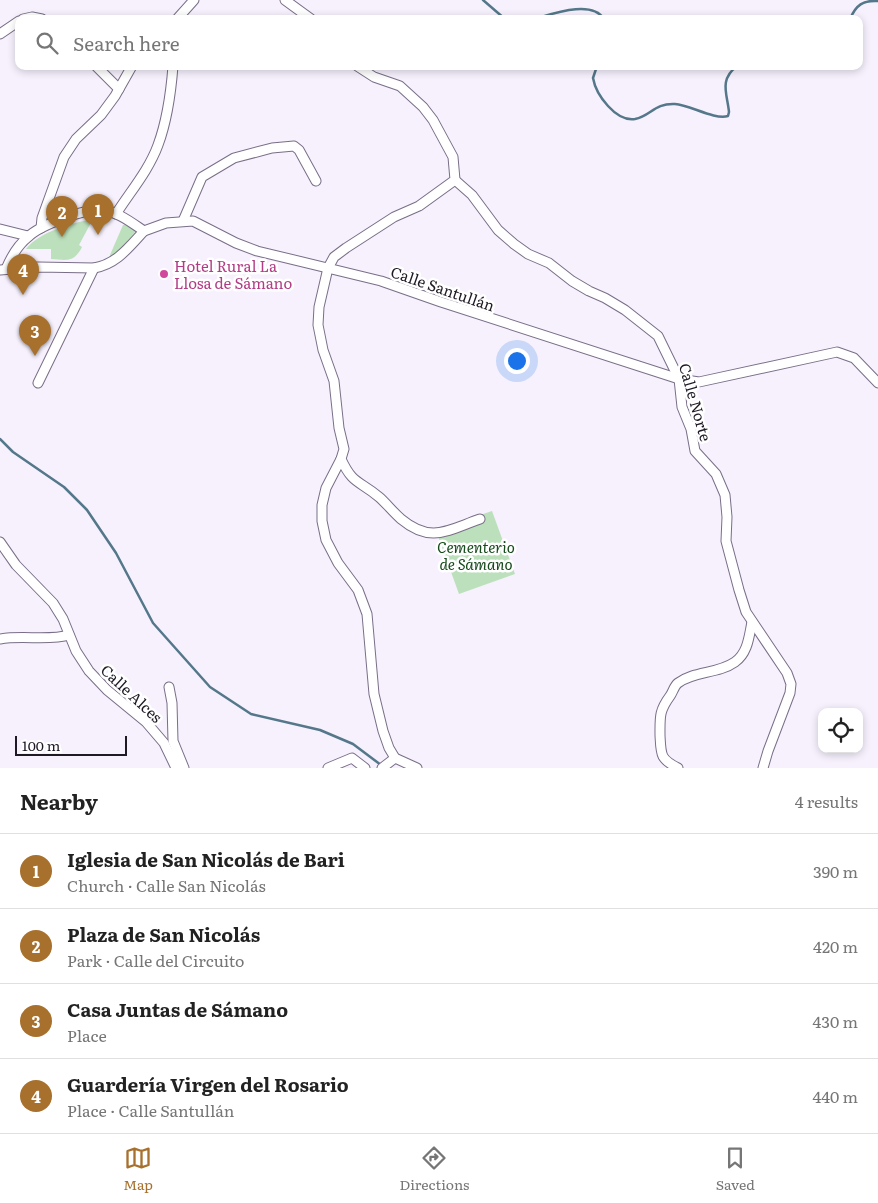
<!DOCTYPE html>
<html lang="en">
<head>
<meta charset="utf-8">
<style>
	body { margin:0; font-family:Literata,serif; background:#f2f2f2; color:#222 }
	.controls { position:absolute; right:15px; bottom:15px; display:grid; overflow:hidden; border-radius:10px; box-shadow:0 2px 8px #0003 }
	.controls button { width:45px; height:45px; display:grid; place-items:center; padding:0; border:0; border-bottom:1px solid #e0e0e0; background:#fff; color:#222; font:25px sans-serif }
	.scale { position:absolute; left:15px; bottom:12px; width:112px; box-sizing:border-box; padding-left:5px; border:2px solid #1e1923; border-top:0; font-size:14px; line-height:18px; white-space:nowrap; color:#1e1923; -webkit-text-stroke:4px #fff; paint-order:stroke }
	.you { position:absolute; left:516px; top:360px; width:18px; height:18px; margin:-12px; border:4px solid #fff; border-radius:50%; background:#1a73e8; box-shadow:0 0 0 8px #1a73e833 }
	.badge { display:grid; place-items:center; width:32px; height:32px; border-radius:50%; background:#a7702c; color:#fff; font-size:16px; font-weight:700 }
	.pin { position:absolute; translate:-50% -41px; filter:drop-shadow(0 1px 2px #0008) }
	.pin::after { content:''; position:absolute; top:26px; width:18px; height:15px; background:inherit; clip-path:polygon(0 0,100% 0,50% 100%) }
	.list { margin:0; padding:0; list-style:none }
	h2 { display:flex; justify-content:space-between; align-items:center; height:65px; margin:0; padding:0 20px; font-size:21px }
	h2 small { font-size:16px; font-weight:400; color:#767676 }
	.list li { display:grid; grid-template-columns:32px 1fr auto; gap:15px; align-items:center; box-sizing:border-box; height:75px; padding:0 20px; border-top:1px solid #e0e0e0 }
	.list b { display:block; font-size:19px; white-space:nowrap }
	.list p { margin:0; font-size:16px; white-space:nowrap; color:#767676 }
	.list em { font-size:16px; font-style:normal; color:#767676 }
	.icon { flex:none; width:28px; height:28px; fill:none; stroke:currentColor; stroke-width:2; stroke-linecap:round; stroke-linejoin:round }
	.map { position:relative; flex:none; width:878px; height:768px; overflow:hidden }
	.search { position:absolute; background:#fff; box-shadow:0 2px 8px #0003; left:15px; right:15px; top:15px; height:55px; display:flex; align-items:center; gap:12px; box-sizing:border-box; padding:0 18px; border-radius:10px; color:#767676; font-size:19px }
	.sheet { height:365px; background:#fff }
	nav { display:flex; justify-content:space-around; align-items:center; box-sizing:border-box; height:70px; border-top:1px solid #e0e0e0; background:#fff; font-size:14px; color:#767676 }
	nav a { display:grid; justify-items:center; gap:2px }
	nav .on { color:#a7702c }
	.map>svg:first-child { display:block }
	.green { fill:#bce0bc }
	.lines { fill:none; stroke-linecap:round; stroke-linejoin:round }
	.stream { stroke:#54778a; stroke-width:2.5 }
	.minor-casing { stroke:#796e87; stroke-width:11 }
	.minor { stroke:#fff; stroke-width:9 }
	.hotel-dot { fill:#d1479c; stroke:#fff; stroke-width:2 }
	.labels { text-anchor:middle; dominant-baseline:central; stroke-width:5; stroke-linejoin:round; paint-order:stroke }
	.hotel-label { font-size:15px; fill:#b23c85; stroke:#fff; text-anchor:start }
	.street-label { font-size:15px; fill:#1e1923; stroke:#fff }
	.park-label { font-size:15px; font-style:italic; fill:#154a1b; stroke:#fff }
</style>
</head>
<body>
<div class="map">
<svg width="878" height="768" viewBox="0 0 878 768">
	<rect width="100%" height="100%" fill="#f6f1fd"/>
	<!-- green -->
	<g class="green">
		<path d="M 93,219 L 79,245 L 82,247 C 74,263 66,260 51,259 L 51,249 L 26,249 C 39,232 72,223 93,219 Z"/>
		<path d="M 123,225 L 125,225 L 135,230 L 135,232 L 114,257 L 110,258 L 110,255 Z"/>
		<path d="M 492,511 L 515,574 L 459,594 L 438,536 L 482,520 L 480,515 Z"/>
	</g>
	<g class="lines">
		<!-- stream -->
		<g class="stream">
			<path d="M 483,0 L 505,19"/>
			<path d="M 534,19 C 555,13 592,0 604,19"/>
			<path d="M 850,19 C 856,5 863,0 878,1"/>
			<path d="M 597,66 L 593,78 C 596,95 616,122 635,119 C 651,116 654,103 675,104 C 690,105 714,120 728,116 L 729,112 C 727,93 719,80 737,66"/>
			<path d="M 0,439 L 13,452 L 64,487 L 87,510 L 116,553 L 153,623 L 210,687 L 251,714 L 320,730 L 353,744 L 381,765"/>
		</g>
		<defs>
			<g id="minor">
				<path d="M 285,0 L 311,19"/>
				<path d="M 23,19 L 32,17 L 42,19"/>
				<path d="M 177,19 L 194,0"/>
				<path d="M 0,34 L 19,21"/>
				<path d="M 96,66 L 119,89"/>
				<path d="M 357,66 L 374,77 L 400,86 L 423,107 L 433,120 L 453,157 L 455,180 L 419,206 L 394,217 L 346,248 L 334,257 L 328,268 L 319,307 L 318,325 L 323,350 L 334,381 L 339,428 L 344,449 L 341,459 C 353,485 359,480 379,497 C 386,503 393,512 401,519 C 431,544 448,530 480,519"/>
				<path d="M 455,180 L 472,195 L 498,230 L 514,244 L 528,254 L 549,263 L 572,281 L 589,291 L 605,298 L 625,310 L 658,336 L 679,379 L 682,407 L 691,429 L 695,451 L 716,474 L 725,495 L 727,517 L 726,541 L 739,590 L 746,612 L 787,673 L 791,684 L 790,693 L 768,751 L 763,768"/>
				<path d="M 116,214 C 130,192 149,170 158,145 C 167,121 171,92 173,66"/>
				<path d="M 183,221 L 202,177 L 234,158 L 272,148 L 294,146 L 299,150 L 316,181"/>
				<path d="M 41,228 L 42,218 L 64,157 L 76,139 L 101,115 L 115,96 L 132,66"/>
				<path d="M 0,229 L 28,236"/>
				<path d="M 6,269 C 11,257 18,245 28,237 C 40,225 86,208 103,210 C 118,212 132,223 144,231"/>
				<path d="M 0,270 L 38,267 L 94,268 C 117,264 129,247 144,231 L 166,223 L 193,221 L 236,243 L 257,251 L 381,281 L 441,302 L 679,379 L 699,382 L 837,352 L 854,358 L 878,383"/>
				<path d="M 38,383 L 94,268"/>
				<path d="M 341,459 L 326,488 L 322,505 L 322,521 L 326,540 L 338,563 L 358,590 L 367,614 L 374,694 L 383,731 L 389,748 L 395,758 L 417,768"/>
				<path d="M 0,542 L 16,565 L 53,603 L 63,619 L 76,651 L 89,671 L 107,690 L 146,722 L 164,743 L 176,768"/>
				<path d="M 0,639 C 22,635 50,641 69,635"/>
				<path d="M 169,687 L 172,703 L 173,741 L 184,768"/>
				<path d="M 328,768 L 352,758 L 365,768"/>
				<path d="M 382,768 L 395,758"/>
				<path d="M 678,768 C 660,759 661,755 660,735 C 660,717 659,711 670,696 C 673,692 674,686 678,683 C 694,671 718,674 735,662 C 748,653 749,636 752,622"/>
			</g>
		</defs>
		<!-- minor casing -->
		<use href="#minor" class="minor-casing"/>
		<!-- minor -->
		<use href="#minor" class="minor"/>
	</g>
	<!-- markers -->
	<circle class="hotel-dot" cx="164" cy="274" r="5"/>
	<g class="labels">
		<!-- hotel labels -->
		<g class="hotel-label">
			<text x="174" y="265">Hotel Rural La<tspan x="174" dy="17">Llosa de Sámano</tspan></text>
		</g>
		<!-- street labels -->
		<g class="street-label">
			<text transform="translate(443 288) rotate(19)">Calle Santullán</text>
			<text transform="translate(696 402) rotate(74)">Calle Norte</text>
			<text transform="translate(132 693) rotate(43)">Calle Alces</text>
		</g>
		<!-- park labels -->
		<g class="park-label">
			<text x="476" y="546">Cementerio<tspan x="476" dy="17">de Sámano</tspan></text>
		</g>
	</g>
</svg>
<div class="controls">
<button><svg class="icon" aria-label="locate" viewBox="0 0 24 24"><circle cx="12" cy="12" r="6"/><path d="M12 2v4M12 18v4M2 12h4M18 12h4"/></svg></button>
</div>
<div class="scale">100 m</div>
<div class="you"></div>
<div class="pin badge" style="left:98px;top:235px">1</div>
<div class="pin badge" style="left:62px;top:237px">2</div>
<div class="pin badge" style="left:35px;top:356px">3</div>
<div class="pin badge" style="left:23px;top:295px">4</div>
<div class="search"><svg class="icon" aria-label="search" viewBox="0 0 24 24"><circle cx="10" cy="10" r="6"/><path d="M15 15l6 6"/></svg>Search here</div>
</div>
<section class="sheet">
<h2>Nearby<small>4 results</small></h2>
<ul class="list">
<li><span class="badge">1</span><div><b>Iglesia de San Nicolás de Bari</b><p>Church · Calle San Nicolás</p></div><em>390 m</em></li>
<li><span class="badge">2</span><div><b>Plaza de San Nicolás</b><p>Park · Calle del Circuito</p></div><em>420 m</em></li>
<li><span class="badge">3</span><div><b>Casa Juntas de Sámano</b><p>Place</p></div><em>430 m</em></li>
<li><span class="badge">4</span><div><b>Guardería Virgen del Rosario</b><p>Place · Calle Santullán</p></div><em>440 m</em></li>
</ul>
</section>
<nav>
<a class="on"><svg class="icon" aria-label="map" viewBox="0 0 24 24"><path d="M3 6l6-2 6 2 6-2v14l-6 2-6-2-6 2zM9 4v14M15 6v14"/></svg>Map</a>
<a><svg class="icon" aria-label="directions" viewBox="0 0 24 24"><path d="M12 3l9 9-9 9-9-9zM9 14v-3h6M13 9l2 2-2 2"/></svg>Directions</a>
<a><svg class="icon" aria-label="saved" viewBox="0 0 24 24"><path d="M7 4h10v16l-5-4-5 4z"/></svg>Saved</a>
</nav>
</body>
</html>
